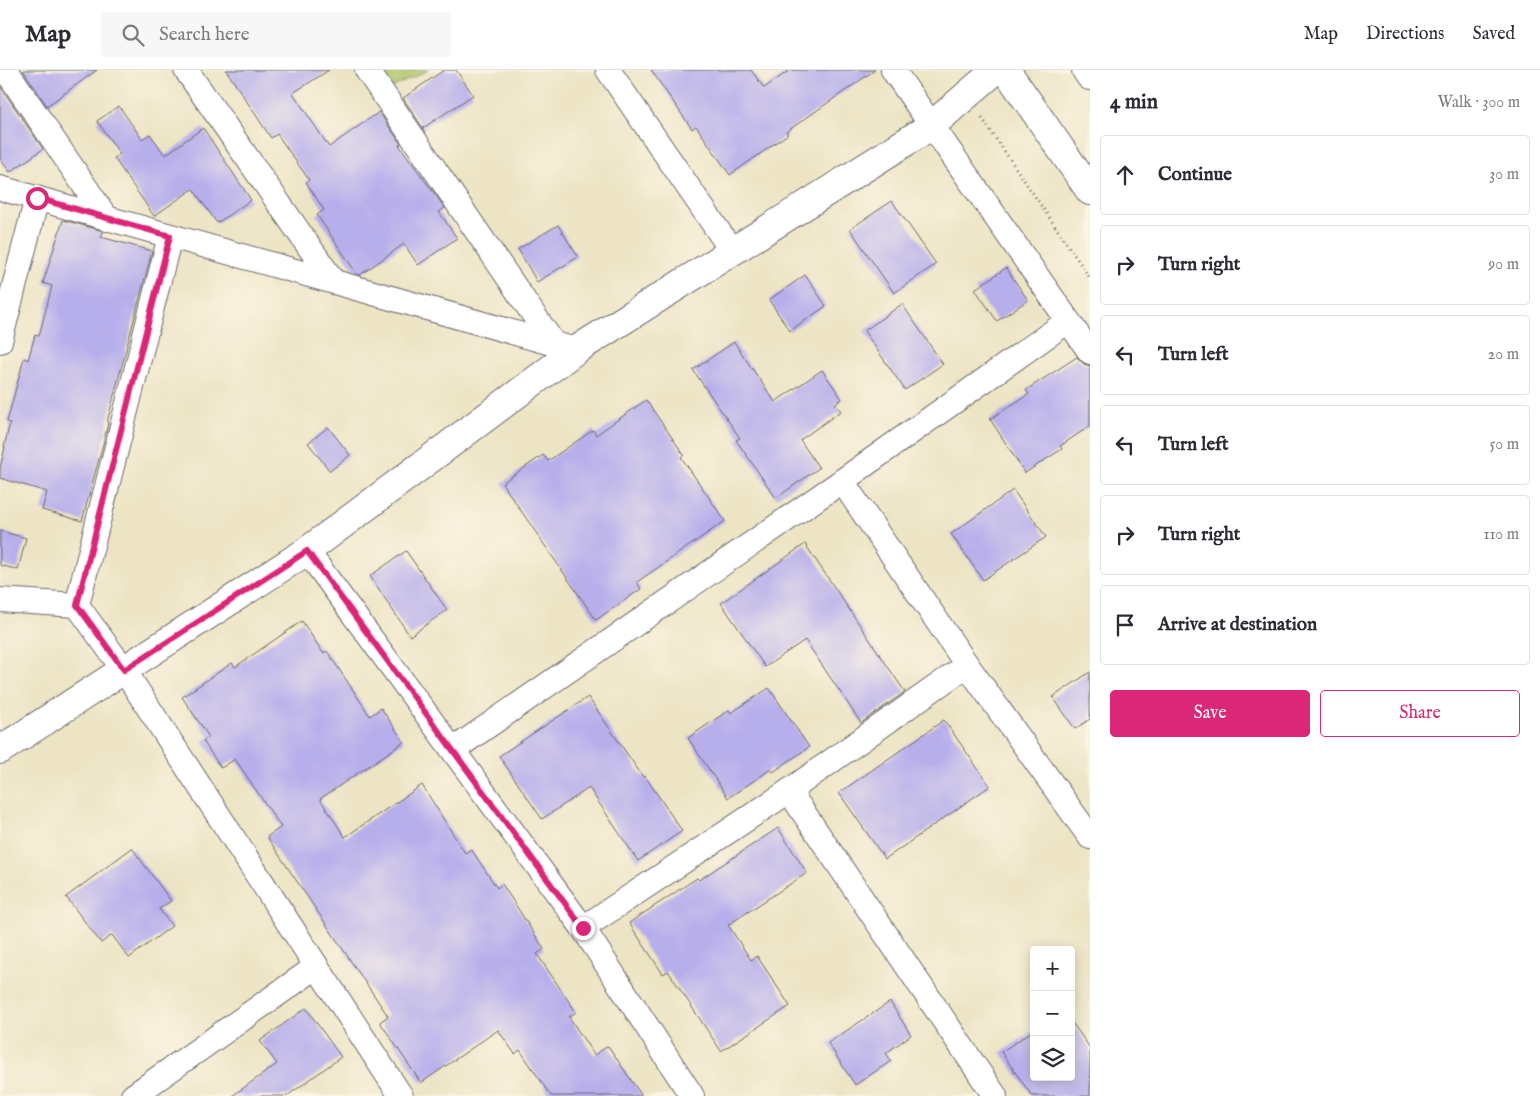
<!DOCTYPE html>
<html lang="en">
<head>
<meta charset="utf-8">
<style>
	body { margin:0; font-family:"IM FELL English",serif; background:#f7f7f7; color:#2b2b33 }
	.controls { position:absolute; right:15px; bottom:15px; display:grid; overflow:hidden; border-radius:5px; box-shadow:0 2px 12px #0003 }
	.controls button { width:45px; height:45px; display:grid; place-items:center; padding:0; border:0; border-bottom:1px solid #e1e1e2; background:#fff; color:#2b2b33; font:25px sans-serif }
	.stop { position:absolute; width:15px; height:15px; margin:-11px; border:4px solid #db2777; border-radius:50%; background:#fff }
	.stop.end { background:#db2777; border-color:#fff; box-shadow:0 1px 5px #0008 }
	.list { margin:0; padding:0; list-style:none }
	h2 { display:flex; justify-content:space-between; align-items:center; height:65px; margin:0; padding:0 20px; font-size:21px }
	h2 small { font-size:16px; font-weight:400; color:#7c7c81 }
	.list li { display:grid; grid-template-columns:32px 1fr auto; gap:15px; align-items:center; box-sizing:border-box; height:80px; margin:0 10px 10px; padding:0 10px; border:1px solid #e1e1e2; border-radius:5px }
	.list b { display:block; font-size:19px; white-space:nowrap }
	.list em { font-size:16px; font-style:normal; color:#7c7c81 }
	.actions { display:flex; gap:10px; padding:15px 20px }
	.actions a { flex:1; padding:11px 0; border:1px solid #db2777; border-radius:5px; text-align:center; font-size:18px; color:#db2777 }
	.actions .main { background:#db2777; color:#fff }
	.icon { flex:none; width:28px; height:28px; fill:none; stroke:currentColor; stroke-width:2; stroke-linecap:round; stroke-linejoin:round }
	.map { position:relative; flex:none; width:1090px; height:1026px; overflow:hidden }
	header { display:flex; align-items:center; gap:30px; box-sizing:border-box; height:70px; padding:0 25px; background:#fff; border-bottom:1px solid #e1e1e2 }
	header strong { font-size:24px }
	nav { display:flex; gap:28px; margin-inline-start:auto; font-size:18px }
	.search { width:350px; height:45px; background:#f7f7f7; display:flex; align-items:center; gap:12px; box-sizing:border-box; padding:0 18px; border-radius:5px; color:#7c7c81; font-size:19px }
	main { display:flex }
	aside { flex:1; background:#fff }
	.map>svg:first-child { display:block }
	.green { fill:#b0c76c; stroke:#697454 }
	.building { fill:#b7afeb }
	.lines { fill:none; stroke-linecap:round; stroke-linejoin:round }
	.street-casing { stroke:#69666b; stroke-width:26 }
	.secondary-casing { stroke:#69666b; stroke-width:30 }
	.path { stroke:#69666b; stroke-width:3; stroke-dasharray:1 4; stroke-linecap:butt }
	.street { stroke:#fff; stroke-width:24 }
	.secondary { stroke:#fff; stroke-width:28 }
	.route { stroke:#db2777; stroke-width:6 }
</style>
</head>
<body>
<header>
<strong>Map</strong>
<div class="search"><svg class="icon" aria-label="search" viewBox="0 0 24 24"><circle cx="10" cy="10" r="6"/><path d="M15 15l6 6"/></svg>Search here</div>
<nav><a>Map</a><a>Directions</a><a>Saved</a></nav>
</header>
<main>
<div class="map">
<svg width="1090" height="1026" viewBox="0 0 1090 1026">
	<rect width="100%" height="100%" fill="#fcf5e5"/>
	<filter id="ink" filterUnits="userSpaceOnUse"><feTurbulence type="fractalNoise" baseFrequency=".02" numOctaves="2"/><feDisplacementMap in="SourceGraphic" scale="10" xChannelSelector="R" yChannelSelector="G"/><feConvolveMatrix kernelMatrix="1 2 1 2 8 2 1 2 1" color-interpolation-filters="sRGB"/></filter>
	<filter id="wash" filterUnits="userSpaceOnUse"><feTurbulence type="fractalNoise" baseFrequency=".0096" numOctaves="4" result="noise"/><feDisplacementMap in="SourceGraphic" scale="20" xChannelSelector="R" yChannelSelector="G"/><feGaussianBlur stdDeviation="1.12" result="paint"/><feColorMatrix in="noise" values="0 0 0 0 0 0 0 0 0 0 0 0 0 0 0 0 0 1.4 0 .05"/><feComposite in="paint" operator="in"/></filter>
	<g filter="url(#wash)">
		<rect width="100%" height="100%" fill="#ede4c4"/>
		<!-- green -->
		<path class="green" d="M 375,0 L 428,0 L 388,20 Z"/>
		<g id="blocks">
			<!-- building -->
			<g class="building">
				<path d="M 23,0 L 97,0 L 47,36 Z"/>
				<path d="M 226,0 L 329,0 L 293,23 L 329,77 L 379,42 L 401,74 L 399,75 L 445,138 L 439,142 L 457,168 L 418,195 L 404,174 L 360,205 L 357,204 L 317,145 L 324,140 L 306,112 L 309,110 L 277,64 L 271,68 Z"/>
				<path d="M 444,0 L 456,0 L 473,25 L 423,58 L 403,28 Z"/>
				<path d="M 651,0 L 751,0 L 764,18 L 790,0 L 875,0 L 786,62 L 788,64 L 730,105 L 696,56 L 692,59 Z"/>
				<path d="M 0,16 L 43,79 L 10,102 L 0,89 Z"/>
				<path d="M 119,36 L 142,69 L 150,64 L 165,85 L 203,58 L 251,130 L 217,153 L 193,119 L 154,146 L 114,88 L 120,84 L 97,51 Z"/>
				<path d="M 892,131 L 936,194 L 894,223 L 850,159 Z"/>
				<path d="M 63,150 L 100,160 L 103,162 L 101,167 L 152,181 L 107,352 L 108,353 L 103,374 L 82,451 L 42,440 L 47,422 L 0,408 L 0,398 L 5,377 L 4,377 L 10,353 L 7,352 L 24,288 L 28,290 L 35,265 L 39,266 L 52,216 L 43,213 Z"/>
				<path d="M 558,155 L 578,187 L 537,212 L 518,179 Z"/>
				<path d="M 1006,198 L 1028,230 L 997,251 L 975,219 Z"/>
				<path d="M 805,205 L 826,236 L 790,261 L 769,230 Z"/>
				<path d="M 902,234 L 943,294 L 905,320 L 864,261 Z"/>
				<path d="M 734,272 L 775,332 L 822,300 L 842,329 L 835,334 L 841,341 L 800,370 L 819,398 L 776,428 L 736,370 L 740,368 L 693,300 Z"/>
				<path d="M 1077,287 L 1084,294 L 1090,296 L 1090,356 L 1060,376 L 1062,379 L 1025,403 L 990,349 L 1029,324 L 1026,320 Z"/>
				<path d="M 646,330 L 684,385 L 681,387 L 725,451 L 637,512 L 641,519 L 596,550 L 502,413 L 543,385 L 548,391 L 593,360 L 596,365 Z"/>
				<path d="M 328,357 L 350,385 L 330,401 L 308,373 Z"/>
				<path d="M 1013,420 L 1046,467 L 983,510 L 951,464 Z"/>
				<path d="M 0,461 L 26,468 L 18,500 L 0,495 Z"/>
				<path d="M 805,474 L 905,622 L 861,653 L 805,570 L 765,597 L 721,533 Z"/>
				<path d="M 406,481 L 447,540 L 410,566 L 370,506 Z"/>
				<path d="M 302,551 L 323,583 L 327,581 L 370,646 L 381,638 L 404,672 L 320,729 L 345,767 L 422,715 L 465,783 L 471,779 L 497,818 L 502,814 L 544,879 L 537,884 L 576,942 L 569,947 L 594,985 L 608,976 L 642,1026 L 551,1026 L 520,980 L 515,984 L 498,960 L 421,1013 L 380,952 L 388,946 L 267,767 L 281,757 L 235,689 L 221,698 L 203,671 L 209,667 L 182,627 L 232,593 L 235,597 Z"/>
				<path d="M 1090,602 L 1090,649 L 1075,659 L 1053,627 Z"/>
				<path d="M 769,618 L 809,677 L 773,702 L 771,699 L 728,728 L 688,668 L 729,640 L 731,643 Z"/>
				<path d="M 588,627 L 643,707 L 645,706 L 682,761 L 638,791 L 589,718 L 542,749 L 499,686 Z"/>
				<path d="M 944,650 L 990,716 L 885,789 L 839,723 Z"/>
				<path d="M 778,758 L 807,803 L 728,855 L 751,890 L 757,886 L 790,936 L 721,981 L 668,901 L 663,904 L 629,853 L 697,808 L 699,810 Z"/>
				<path d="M 132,778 L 171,831 L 159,839 L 172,856 L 129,888 L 112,865 L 101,873 L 66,827 Z"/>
				<path d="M 890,932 L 911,965 L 886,983 L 891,991 L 855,1015 L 828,973 Z"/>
				<path d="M 306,938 L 341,987 L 287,1026 L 232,1026 L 277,994 L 260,971 Z"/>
				<path d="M 1071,951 L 1090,978 L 1090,1026 L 1032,1026 L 1001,982 L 1034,960 L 1034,1007 L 1071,1007 Z"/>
			</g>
		</g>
	</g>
	<g filter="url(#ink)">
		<use href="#blocks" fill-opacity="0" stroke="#69666b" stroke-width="1"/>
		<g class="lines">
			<defs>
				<g id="street">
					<path d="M 6,0 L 107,149"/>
					<path d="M 186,0 L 333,211"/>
					<path d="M 367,0 L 553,273"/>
					<path d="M 608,0 L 732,181"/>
					<path d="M 893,0 L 1090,282"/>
					<path d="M 0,118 L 576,280"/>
					<path d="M 170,166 L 77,535 L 124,600 L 401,1026"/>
					<path d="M 0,271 L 37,128"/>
					<path d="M 842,411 L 967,595 L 1090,767"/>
					<path d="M 307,481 L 583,858 L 692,1026"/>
					<path d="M 0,530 L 77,535"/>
					<path d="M 453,680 L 842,411 L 1068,251"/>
					<path d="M 789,721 L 995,1026"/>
					<path d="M 583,858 L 789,721 L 967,595"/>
					<path d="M 133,1026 L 316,897"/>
				</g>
				<g id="secondary">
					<path d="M 1006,0 L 1090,121"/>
					<path d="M 1086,0 L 1090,6"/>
					<path d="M 0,680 L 307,481 L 576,280 L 931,56 L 996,0"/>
				</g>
			</defs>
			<!-- street casing -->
			<use href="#street" class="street-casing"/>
			<!-- secondary casing -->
			<use href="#secondary" class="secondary-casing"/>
			<!-- path -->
			<path class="path" d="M 982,48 L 1090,208"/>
			<!-- street -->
			<use href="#street" class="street"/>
			<!-- secondary -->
			<use href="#secondary" class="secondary"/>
		</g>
	</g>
	<g class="lines" filter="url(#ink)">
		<!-- route -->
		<path class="route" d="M 37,128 L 170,166 L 77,535 L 124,600 L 307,481 L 583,858"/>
	</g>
</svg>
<div class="controls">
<button>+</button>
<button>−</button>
<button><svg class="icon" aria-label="layers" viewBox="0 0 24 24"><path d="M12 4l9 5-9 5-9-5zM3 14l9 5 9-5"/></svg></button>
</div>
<div class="stop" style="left:37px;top:128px"></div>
<div class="stop end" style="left:583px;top:858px"></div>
</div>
<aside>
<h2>4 min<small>Walk · 300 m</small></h2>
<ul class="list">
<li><svg class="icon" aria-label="ahead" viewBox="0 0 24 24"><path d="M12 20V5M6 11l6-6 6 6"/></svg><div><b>Continue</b></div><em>30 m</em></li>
<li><svg class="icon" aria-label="right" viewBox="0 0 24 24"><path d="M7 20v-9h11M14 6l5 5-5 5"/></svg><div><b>Turn right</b></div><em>90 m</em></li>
<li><svg class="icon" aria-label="left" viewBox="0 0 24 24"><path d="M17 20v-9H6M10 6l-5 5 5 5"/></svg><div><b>Turn left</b></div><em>20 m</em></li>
<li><svg class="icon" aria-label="left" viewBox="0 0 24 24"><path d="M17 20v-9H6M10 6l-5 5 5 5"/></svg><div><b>Turn left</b></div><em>50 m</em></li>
<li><svg class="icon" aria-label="right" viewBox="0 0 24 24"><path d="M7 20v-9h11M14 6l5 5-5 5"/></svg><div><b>Turn right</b></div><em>110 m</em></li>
<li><svg class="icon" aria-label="arrive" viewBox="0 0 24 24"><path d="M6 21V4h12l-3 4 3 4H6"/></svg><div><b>Arrive at destination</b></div></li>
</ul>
<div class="actions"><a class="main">Save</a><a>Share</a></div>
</aside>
</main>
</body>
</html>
